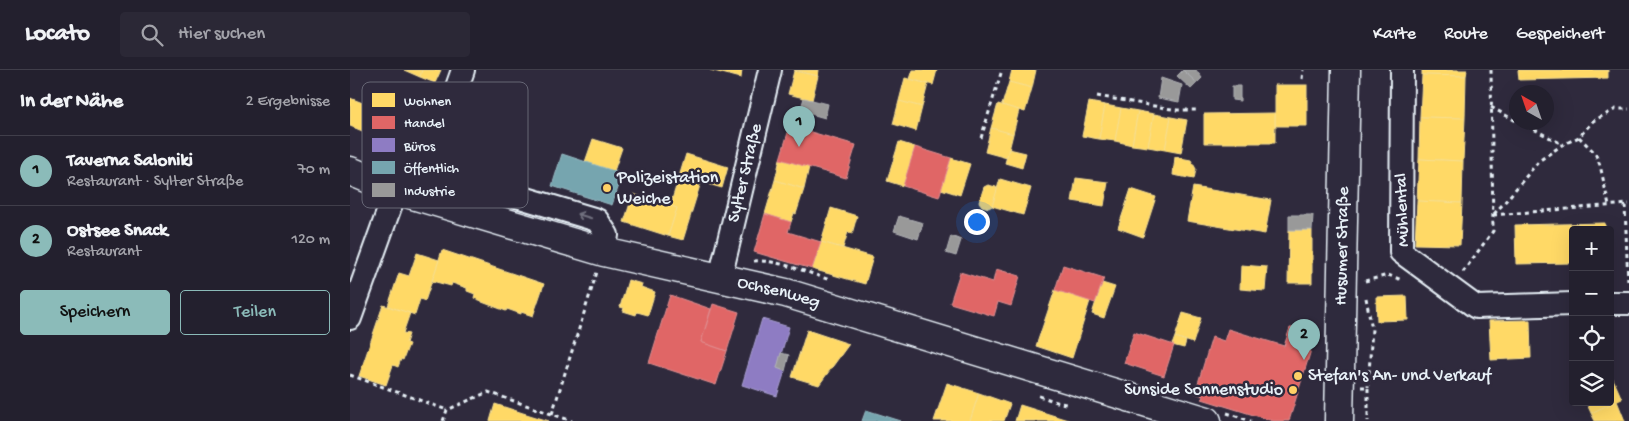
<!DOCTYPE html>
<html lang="de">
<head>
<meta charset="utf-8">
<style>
	body { margin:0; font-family:"Gochi Hand",sans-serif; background:#2b2836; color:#f1f3f6 }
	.controls { position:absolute; right:15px; bottom:15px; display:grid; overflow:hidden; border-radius:5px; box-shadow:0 5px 20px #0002 }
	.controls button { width:45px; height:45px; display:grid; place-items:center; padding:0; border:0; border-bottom:1px solid #403e4a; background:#23202e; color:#f1f3f6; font:25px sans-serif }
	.compass { position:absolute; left:1159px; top:15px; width:45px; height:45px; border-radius:50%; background:#23202e; box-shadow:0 5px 20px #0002; rotate:320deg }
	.you { position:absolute; left:626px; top:151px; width:18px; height:18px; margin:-12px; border:4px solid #fff; border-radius:50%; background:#1a73e8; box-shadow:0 0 0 8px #1a73e833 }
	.badge { display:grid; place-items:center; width:32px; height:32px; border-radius:50%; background:#8bbbb9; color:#111; font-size:16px; font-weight:700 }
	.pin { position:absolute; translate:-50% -41px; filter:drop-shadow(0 1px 2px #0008) }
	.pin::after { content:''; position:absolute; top:26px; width:18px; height:15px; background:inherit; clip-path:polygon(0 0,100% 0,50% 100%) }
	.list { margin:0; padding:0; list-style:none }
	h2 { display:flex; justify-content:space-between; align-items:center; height:65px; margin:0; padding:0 20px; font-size:21px }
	h2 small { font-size:16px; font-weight:400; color:#a3a3aa }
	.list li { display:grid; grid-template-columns:32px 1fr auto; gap:15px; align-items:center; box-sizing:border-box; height:70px; padding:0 20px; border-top:1px solid #403e4a }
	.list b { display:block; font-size:19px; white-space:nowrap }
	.list p { margin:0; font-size:16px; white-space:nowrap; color:#a3a3aa }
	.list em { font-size:16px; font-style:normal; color:#a3a3aa }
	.actions { display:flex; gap:10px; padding:15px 20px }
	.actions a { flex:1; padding:11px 0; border:1px solid #8bbbb9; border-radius:5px; text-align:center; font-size:18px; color:#8bbbb9 }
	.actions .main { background:#8bbbb9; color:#111 }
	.icon { flex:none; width:28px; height:28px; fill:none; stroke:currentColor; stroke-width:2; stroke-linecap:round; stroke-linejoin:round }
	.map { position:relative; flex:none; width:1279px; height:351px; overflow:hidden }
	header { display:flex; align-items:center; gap:30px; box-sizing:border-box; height:70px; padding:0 25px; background:#23202e; border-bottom:1px solid #403e4a }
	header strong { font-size:24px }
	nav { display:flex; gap:28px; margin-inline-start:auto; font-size:18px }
	.search { width:350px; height:45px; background:#2b2836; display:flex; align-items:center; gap:12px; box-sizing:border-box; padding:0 18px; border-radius:5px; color:#a3a3aa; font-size:19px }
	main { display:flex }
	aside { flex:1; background:#23202e }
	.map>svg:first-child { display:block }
	.homes { fill:#ffd966; stroke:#f8e092 }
	.shops { fill:#e06666; stroke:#e29092 }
	.offices { fill:#8e7cc3; stroke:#a99fd3 }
	.public { fill:#76a5af; stroke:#98bcc5 }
	.industry { fill:#999; stroke:#b1b3b6 }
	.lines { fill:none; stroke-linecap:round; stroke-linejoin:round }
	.minor-casing { stroke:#e8f1f8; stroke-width:26 }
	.major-casing { stroke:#e8f1f8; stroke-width:31 }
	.path { stroke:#e8f1f8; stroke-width:3; stroke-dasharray:4 4; stroke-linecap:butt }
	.minor { stroke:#2f2a3d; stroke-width:22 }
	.major { stroke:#2f2a3d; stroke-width:28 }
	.oneway { stroke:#70707e }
	.poi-dot { fill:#ffd166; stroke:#2f2a3d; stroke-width:2 }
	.labels { text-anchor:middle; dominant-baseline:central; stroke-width:5; stroke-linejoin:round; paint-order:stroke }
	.street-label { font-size:18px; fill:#e8f1f8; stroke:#2f2a3d }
	.poi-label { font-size:18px; fill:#e8f1f8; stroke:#2f2a3d; text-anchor:start }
	.key { fill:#2f2a3d; stroke:#666675; stroke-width:1 }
	.key-label { font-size:14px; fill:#e8f1f8 }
</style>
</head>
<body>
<header>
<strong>Locato</strong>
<div class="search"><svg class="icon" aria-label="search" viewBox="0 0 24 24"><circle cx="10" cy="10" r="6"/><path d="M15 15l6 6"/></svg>Hier suchen</div>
<nav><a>Karte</a><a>Route</a><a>Gespeichert</a></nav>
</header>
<main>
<aside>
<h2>In der Nähe<small>2 Ergebnisse</small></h2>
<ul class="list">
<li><span class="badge">1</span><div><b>Taverna Saloniki</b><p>Restaurant · Sylter Straße</p></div><em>70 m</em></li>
<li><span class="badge">2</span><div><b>Ostsee Snack</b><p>Restaurant</p></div><em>120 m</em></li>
</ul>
<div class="actions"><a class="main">Speichern</a><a>Teilen</a></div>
</aside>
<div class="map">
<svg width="1279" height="351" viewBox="0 0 1279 351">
	<rect width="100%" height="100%" fill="#2f2a3d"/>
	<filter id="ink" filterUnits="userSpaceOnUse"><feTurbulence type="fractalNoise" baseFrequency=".02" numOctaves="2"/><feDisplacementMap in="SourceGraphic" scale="10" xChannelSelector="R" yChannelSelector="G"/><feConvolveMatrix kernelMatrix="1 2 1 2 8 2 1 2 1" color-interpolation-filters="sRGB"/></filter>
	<g filter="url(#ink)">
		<!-- homes -->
		<g class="homes">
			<path d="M 54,0 L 72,0 L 70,7 Z"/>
			<path d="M 72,0 L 91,0 L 85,13 L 70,7 Z"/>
			<path d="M 360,0 L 392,0 L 391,8 Z"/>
			<path d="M 444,0 L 469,0 L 468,6 Z"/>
			<path d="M 563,0 L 587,0 L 583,15 L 560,9 Z"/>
			<path d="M 662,0 L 686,0 L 682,18 L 659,12 Z"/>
			<path d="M 1072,0 L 1117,0 L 1116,6 L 1072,5 Z"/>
			<path d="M 1168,0 L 1258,0 L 1258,8 L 1169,10 Z"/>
			<path d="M 444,1 L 468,6 L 462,30 L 438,24 Z"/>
			<path d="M 1072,5 L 1116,6 L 1115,48 L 1070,47 Z"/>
			<path d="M 555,8 L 578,14 L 572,37 L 549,31 Z"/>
			<path d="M 659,12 L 682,18 L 675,42 L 652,35 Z"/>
			<rect x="925" y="15" width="32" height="41"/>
			<path d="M 0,28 L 69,55 L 62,73 L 33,62 L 30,68 L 0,56 Z"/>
			<path d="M 549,31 L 572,37 L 566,61 L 543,54 Z"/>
			<path d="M 739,32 L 755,35 L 749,69 L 732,66 Z"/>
			<path d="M 648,34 L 669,40 L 663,64 L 641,58 Z"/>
			<path d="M 755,35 L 771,38 L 765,71 L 749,69 Z"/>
			<path d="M 771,38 L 788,41 L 782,75 L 765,71 Z"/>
			<path d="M 788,41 L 804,44 L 798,77 L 782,75 Z"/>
			<path d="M 925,43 L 925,73 L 854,73 L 854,44 Z"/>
			<path d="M 804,44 L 821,47 L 815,80 L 798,77 Z"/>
			<path d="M 821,47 L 837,50 L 831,83 L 815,80 Z"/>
			<path d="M 1070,47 L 1115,48 L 1113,91 L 1069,89 Z"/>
			<path d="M 641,58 L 663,64 L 657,88 L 635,82 Z"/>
			<path d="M 243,69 L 272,78 L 264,101 L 235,92 Z"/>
			<path d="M 549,72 L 565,77 L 553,116 L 537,111 Z"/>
			<path d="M 659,79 L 676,83 L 672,98 L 655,93 Z"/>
			<path d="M 336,84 L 378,97 L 372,118 L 351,112 L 333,170 L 318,166 L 327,138 L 320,136 Z"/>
			<path d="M 825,87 L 841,90 L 846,99 L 844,109 L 823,105 Z"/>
			<path d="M 601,88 L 620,94 L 610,125 L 591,119 Z"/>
			<path d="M 430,89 L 459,97 L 454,119 L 425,110 Z"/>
			<path d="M 1069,89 L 1113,91 L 1112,133 L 1067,131 Z"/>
			<path d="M 726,108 L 758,112 L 754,136 L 722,131 Z"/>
			<path d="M 650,109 L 681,118 L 673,145 L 642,136 Z"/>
			<path d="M 425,110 L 454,119 L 446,144 L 444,143 L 441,152 L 415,144 Z"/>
			<path d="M 638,115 L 646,117 L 647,120 L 642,136 L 639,138 L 632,136 L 629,132 L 634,117 Z"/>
			<path d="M 843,117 L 921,130 L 915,164 L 837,151 Z"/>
			<path d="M 781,119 L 806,127 L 793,167 L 768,158 Z"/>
			<path d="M 283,124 L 327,138 L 318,166 L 274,152 Z"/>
			<path d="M 1067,131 L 1112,133 L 1110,175 L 1065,174 Z"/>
			<path d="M 481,138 L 507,146 L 502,164 L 498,162 L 493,178 L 471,172 Z"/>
			<path d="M 1255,153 L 1255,160 L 1223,160 L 1223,193 L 1166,194 L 1165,155 Z"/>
			<path d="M 939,160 L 962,160 L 962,213 L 938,213 Z"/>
			<path d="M 471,172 L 523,187 L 515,214 L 462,199 Z"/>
			<path d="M 92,180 L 194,214 L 183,246 L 171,242 L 171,244 L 157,239 L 156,241 L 132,232 L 132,231 L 124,228 L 125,224 L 117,221 L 117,218 L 102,213 L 101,216 L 82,211 Z"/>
			<path d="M 67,183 L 89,190 L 75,231 L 70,229 L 65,245 L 38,236 L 49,203 L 59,206 Z"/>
			<path d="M 891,195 L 917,197 L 915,221 L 890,219 Z"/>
			<path d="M 278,210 L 292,214 L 291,217 L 305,222 L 298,245 L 287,242 L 286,245 L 273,241 L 274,238 L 270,237 Z"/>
			<path d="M 752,213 L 765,217 L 754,248 L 742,244 Z"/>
			<path d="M 705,220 L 740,231 L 722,288 L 686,276 Z"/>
			<path d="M 1057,226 L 1058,250 L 1027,251 L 1026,227 Z"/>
			<path d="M 33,235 L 60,243 L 53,263 L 59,264 L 56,273 L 59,274 L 53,290 L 51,289 L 48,297 L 43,295 L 36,315 L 9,306 Z"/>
			<path d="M 833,243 L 851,248 L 843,273 L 825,267 Z"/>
			<path d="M 1180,250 L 1181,288 L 1141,290 L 1139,251 Z"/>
			<path d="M 457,260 L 499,274 L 469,315 L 442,307 Z"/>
			<path d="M 825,267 L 836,271 L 834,278 L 822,275 Z"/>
			<path d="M 1260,302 L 1272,329 L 1241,343 L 1236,332 L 1260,332 Z"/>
			<path d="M 597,313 L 629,323 L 620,351 L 584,351 Z"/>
			<path d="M 629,323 L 660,334 L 654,351 L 620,351 Z"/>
			<path d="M 1267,331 L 1275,351 L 1245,351 L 1241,343 Z"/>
			<path d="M 145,334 L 173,343 L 199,351 L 140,351 Z"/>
			<path d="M 670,335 L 721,351 L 665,351 Z"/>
		</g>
		<!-- shops -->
		<g class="shops">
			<path d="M 440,56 L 506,75 L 496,108 L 430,89 Z"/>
			<path d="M 565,77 L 601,88 L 589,127 L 553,116 Z"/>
			<path d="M 415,144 L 441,152 L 438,162 L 471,172 L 462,199 L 404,182 Z"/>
			<path d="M 713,195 L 754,208 L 745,233 L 705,220 Z"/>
			<path d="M 646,199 L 670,206 L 661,236 L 648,232 L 644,246 L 600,233 L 610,202 L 643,212 Z"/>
			<path d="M 320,225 L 361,239 L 351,272 L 377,281 L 366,315 L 299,293 Z"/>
			<path d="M 363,234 L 389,242 L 377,281 L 351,272 Z"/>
			<path d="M 940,258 L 960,258 L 960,269 L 957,279 L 961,280 L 939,351 L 923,351 L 852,329 L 853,326 L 845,323 L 862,267 L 874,271 L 878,259 L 934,276 Z"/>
			<path d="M 784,262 L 824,275 L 814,306 L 774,293 Z"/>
		</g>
		<!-- offices -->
		<path class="offices" d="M 412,249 L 439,257 L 427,298 L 435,301 L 427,326 L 392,315 Z"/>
		<!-- public -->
		<g class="public">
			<path d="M 212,84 L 273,104 L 262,135 L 202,116 Z"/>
			<path d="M 516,340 L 551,351 L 512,351 Z"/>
		</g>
		<!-- industry -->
		<g class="industry">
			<path d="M 833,0 L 847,13 L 841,19 L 827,6 Z"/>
			<path d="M 833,0 L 846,0 L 852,8 L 847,13 Z"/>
			<path d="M 811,8 L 832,15 L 829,32 L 808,28 Z"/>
			<path d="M 882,16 L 890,16 L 890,31 L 882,30 Z"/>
			<path d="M 454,28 L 478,34 L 475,48 L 450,41 Z"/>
			<path d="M 939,145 L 963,145 L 962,160 L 939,160 Z"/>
			<path d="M 549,146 L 573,153 L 568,169 L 544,161 Z"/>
			<path d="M 601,166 L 611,170 L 606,186 L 596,183 Z"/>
			<path d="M 431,283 L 439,285 L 435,301 L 427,298 Z"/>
		</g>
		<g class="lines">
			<defs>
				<g id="minor">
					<path d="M 113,0 L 87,74 C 86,93 90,95 103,107 L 247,150 L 257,165 L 254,182"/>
					<path d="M 1052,0 L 1051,182 L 1126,237 L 1223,234"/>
					<path id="s1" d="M 370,208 L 420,0"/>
					<path d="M 1260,233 L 1279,233"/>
					<path d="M 0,248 L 46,120"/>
				</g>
				<g id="major">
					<path id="s2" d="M 0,101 L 46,120 L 254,182 L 436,223 L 857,351"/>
					<path id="s3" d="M 989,351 L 996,0"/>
				</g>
			</defs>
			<!-- minor casing -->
			<use href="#minor" class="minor-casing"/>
			<!-- major casing -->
			<use href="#major" class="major-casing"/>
			<!-- path -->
			<g class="path">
				<path d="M 952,9 L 953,0"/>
				<path d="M 747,26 L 827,40 L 849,40"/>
				<path d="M 1141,37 L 1166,51"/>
				<path d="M 1170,52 L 1212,74"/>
				<path d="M 1229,67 L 1245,83 L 1250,95 L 1259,136"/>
				<path d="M 631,68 L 652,0"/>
				<path d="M 58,98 L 57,98 L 62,85 L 68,86"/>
				<path d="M 1275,135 L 1278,214"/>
				<path d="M 1144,144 L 1154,133 L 1189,91 L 1212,75 L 1229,67 L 1243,51 L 1266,39 L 1279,39"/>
				<path d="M 1143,145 L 1279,134"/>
				<path d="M 404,191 C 426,189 459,203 480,210"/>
				<path d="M 1113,202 L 1143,161 L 1141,0"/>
				<path d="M 1015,211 L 1038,205 L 1052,210"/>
				<path d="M 1016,228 L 1022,259 L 1018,317"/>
				<path d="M 0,305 L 97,340"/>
				<path d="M 1011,317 L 1018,317 L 1018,351"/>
				<path d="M 689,326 L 710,333 L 716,334"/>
				<path d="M 877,343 L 901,351"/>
				<path d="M 202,344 L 247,202"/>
				<path d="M 93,351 L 97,340 L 138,322 L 222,351"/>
			</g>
			<!-- minor -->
			<use href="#minor" class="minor"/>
			<!-- major -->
			<use href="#major" class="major"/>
		</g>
		<!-- one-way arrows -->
		<defs><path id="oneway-shaft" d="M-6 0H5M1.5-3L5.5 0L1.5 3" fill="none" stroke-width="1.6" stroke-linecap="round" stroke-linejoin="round" transform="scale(1.25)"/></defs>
		<use class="oneway" href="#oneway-shaft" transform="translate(234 146) rotate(-163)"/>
	</g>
	<!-- markers -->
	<g class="poi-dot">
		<circle cx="257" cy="118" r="5"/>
		<circle cx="948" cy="306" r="5"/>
		<circle cx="943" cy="320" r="5"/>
	</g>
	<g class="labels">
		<!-- street labels -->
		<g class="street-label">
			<text stroke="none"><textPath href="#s1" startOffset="108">Sylter Straße</textPath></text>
			<text transform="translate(1053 140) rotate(-92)">Mühlental</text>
			<text stroke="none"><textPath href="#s3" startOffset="175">Husumer Straße</textPath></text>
			<text stroke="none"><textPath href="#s2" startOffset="446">Ochsenweg</textPath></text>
		</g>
		<!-- poi labels -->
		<g class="poi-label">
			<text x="267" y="108">Polizeistation<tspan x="267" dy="21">Weiche</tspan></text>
			<text x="958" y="306">Stefan's An- und Verkauf</text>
			<text x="933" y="320" text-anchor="end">Sunside Sonnenstudio</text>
		</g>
	</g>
	<!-- legend -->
	<rect x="12" y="12" width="166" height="126" rx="8" class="key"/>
	<rect x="22" y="23" width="23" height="14" fill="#ffd966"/>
	<rect x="22" y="46" width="23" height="13" fill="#e06666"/>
	<rect x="22" y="68" width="23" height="14" fill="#8e7cc3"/>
	<rect x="22" y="91" width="23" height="13" fill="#76a5af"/>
	<rect x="22" y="113" width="23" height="14" fill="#999"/>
	<g class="key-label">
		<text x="54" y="35">Wohnen</text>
		<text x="54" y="57">Handel</text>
		<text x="54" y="80">Büros</text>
		<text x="54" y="102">Öffentlich</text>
		<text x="54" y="125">Industrie</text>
	</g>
</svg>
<div class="controls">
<button>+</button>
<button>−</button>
<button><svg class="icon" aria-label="locate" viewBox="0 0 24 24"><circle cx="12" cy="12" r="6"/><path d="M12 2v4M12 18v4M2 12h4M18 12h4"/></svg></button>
<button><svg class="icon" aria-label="layers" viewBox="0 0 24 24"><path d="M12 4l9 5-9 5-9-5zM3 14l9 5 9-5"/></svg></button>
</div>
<svg class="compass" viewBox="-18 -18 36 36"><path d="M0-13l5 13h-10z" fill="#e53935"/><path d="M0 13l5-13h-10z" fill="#a3a3aa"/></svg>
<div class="you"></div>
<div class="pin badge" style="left:449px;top:77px">1</div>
<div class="pin badge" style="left:954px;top:290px">2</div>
</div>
</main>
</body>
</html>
